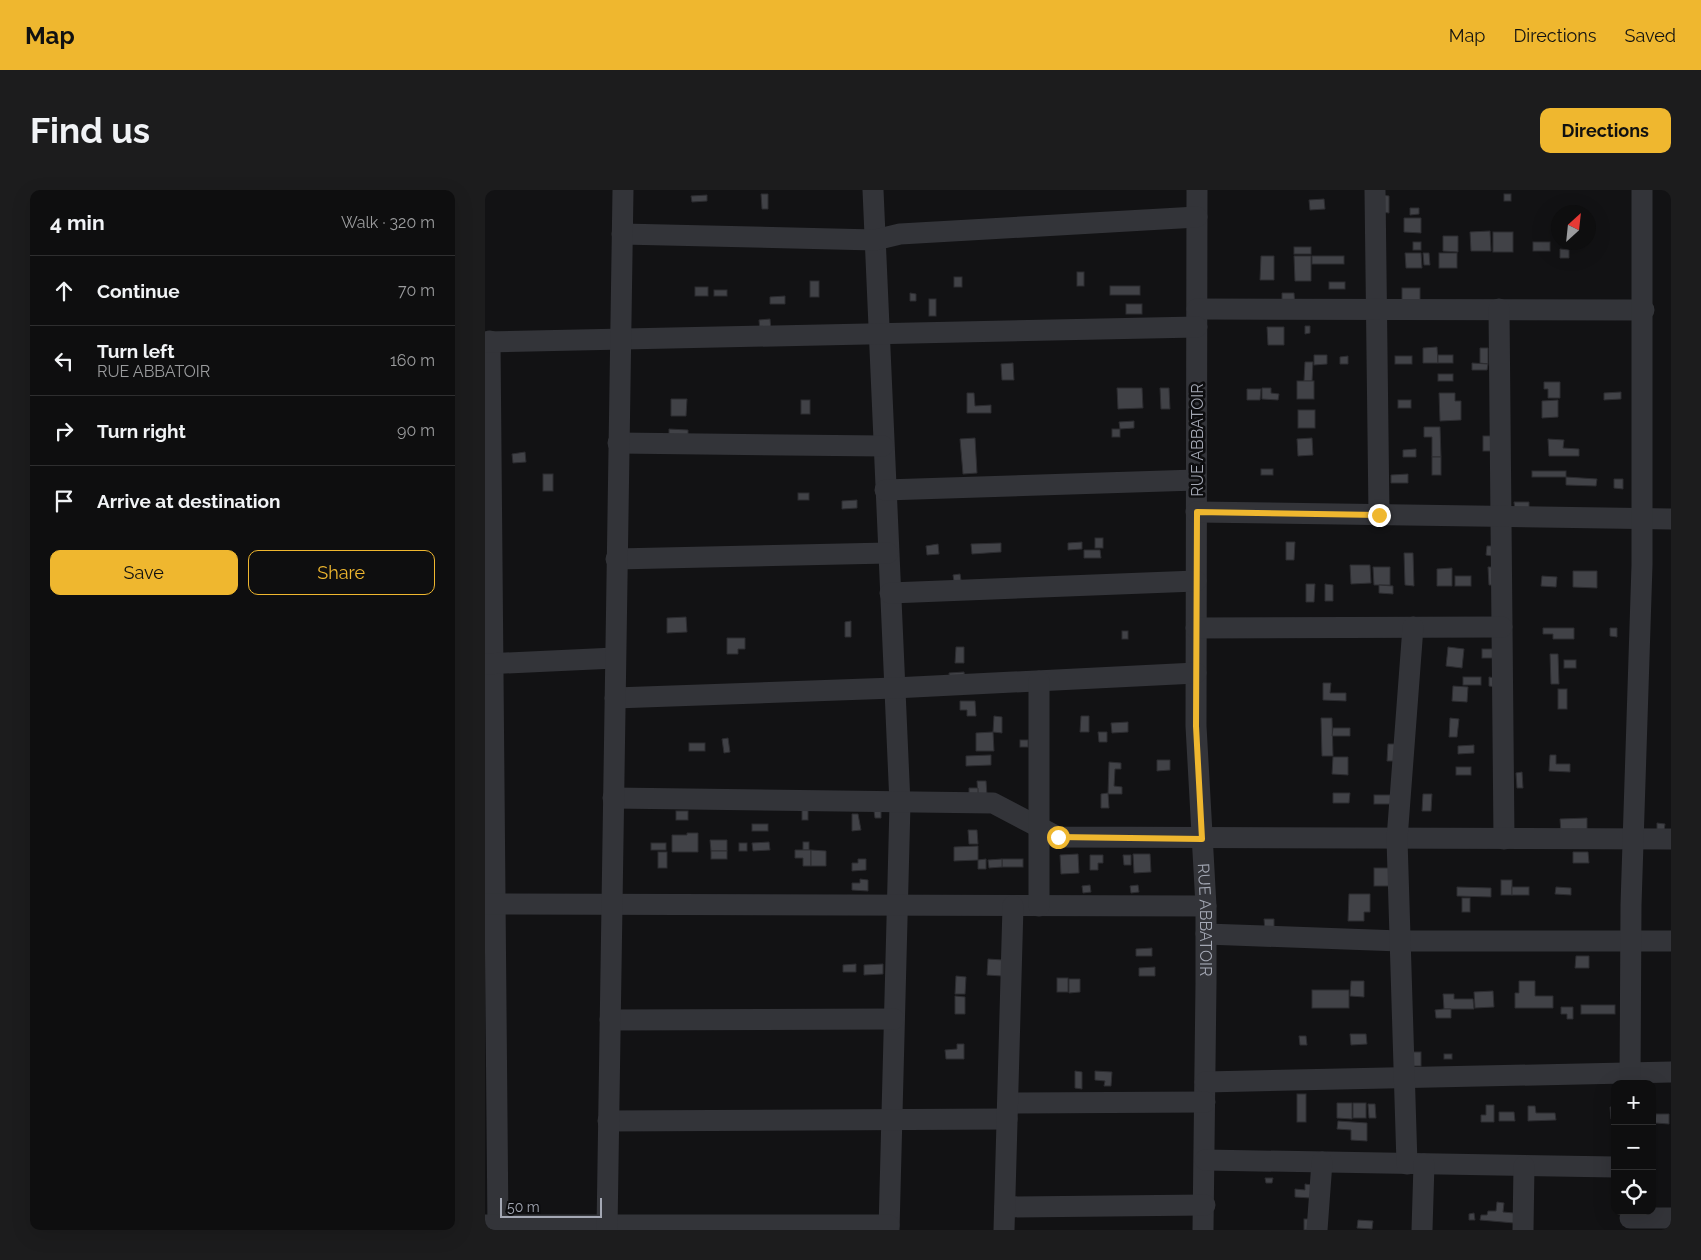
<!DOCTYPE html>
<html lang="en">
<head>
<meta charset="utf-8">
<style>
	body { margin:0; font-family:Raleway,sans-serif; background:#1c1c1d; color:#f1f3f6 }
	.controls { position:absolute; right:15px; bottom:15px; display:grid; overflow:hidden; border-radius:10px; box-shadow:0 5px 20px #0002 }
	.controls button { width:45px; height:45px; display:grid; place-items:center; padding:0; border:0; border-bottom:1px solid #2e2e2f; background:#0e0e0f; color:#f1f3f6; font:25px sans-serif }
	.compass { position:absolute; left:1066px; top:15px; width:45px; height:45px; border-radius:50%; background:#0e0e0f; box-shadow:0 5px 20px #0002; rotate:27deg }
	.scale { position:absolute; left:15px; bottom:12px; width:102px; box-sizing:border-box; padding-left:5px; border:2px solid #a4a8b4; border-top:0; font-size:14px; line-height:18px; white-space:nowrap; color:#a4a8b4; -webkit-text-stroke:4px #0d0d0f; paint-order:stroke }
	.stop { position:absolute; width:15px; height:15px; margin:-11px; border:4px solid #efb72f; border-radius:50%; background:#fff }
	.stop.end { background:#efb72f; border-color:#fff; box-shadow:0 1px 5px #0008 }
	.list { margin:0; padding:0; list-style:none }
	h2 { display:flex; justify-content:space-between; align-items:center; height:65px; margin:0; padding:0 20px; font-size:21px }
	h2 small { font-size:16px; font-weight:400; color:#9b9c9e }
	.list li { display:grid; grid-template-columns:32px 1fr auto; gap:15px; align-items:center; box-sizing:border-box; height:70px; padding:0 20px; border-top:1px solid #2e2e2f }
	.list b { display:block; font-size:19px; white-space:nowrap }
	.list p { margin:0; font-size:16px; white-space:nowrap; color:#9b9c9e }
	.list em { font-size:16px; font-style:normal; color:#9b9c9e }
	.actions { display:flex; gap:10px; padding:15px 20px }
	.actions a { flex:1; padding:11px 0; border:1px solid #efb72f; border-radius:10px; text-align:center; font-size:18px; color:#efb72f }
	.actions .main { background:#efb72f; color:#111 }
	.icon { flex:none; width:28px; height:28px; fill:none; stroke:currentColor; stroke-width:2; stroke-linecap:round; stroke-linejoin:round }
	.map { position:relative; flex:none; width:1186px; height:1040px; overflow:hidden; border-radius:10px }
	header { display:flex; align-items:center; gap:30px; box-sizing:border-box; height:70px; padding:0 25px; background:#efb72f; color:#111 }
	header strong { font-size:24px }
	nav { display:flex; gap:28px; margin-inline-start:auto; font-size:18px }
	.intro { display:flex; align-items:center; justify-content:space-between; box-sizing:border-box; height:120px; padding:0 30px }
	h1 { margin:0; font-size:35px }
	.button { padding:12px 22px; border-radius:10px; background:#efb72f; color:#111; font-size:18px; font-weight:700 }
	main { display:flex; gap:30px; padding:0 30px }
	aside { flex:1; background:#0e0e0f; border-radius:10px; box-shadow:0 5px 20px #0002 }
	.map>svg:first-child { display:block }
	.building { fill:#414247; stroke:#2c2c30 }
	.lines { fill:none; stroke-linecap:round; stroke-linejoin:round }
	.minor { stroke:#333439; stroke-width:21 }
	.route { stroke:#efb72f; stroke-width:6 }
	.labels { text-anchor:middle; dominant-baseline:central; stroke-width:5; stroke-linejoin:round; paint-order:stroke }
	.street-label { font-size:16px; fill:#a4a8b4; stroke:#0d0d0f }
</style>
</head>
<body>
<header>
<strong>Map</strong>
<nav><a>Map</a><a>Directions</a><a>Saved</a></nav>
</header>
<div class="intro"><h1>Find us</h1><a class="button">Directions</a></div>
<main>
<aside>
<h2>4 min<small>Walk · 320 m</small></h2>
<ul class="list">
<li><svg class="icon" aria-label="ahead" viewBox="0 0 24 24"><path d="M12 20V5M6 11l6-6 6 6"/></svg><div><b>Continue</b></div><em>70 m</em></li>
<li><svg class="icon" aria-label="left" viewBox="0 0 24 24"><path d="M17 20v-9H6M10 6l-5 5 5 5"/></svg><div><b>Turn left</b><p>RUE ABBATOIR</p></div><em>160 m</em></li>
<li><svg class="icon" aria-label="right" viewBox="0 0 24 24"><path d="M7 20v-9h11M14 6l5 5-5 5"/></svg><div><b>Turn right</b></div><em>90 m</em></li>
<li><svg class="icon" aria-label="arrive" viewBox="0 0 24 24"><path d="M6 21V4h12l-3 4 3 4H6"/></svg><div><b>Arrive at destination</b></div></li>
</ul>
<div class="actions"><a class="main">Save</a><a>Share</a></div>
</aside>
<div class="map">
<svg width="1186" height="1040" viewBox="0 0 1186 1040">
	<rect width="100%" height="100%" fill="#121214"/>
	<!-- building -->
	<g class="building">
		<path d="M 276,4 L 283,4 L 283,19 L 277,19 Z"/>
		<rect x="1019" y="4" width="7" height="7"/>
		<path d="M 222,5 L 222,11 L 207,12 L 206,6 Z"/>
		<path d="M 897,5 L 904,6 L 904,23 L 896,22 Z"/>
		<path d="M 839,9 L 840,19 L 825,20 L 824,10 Z"/>
		<path d="M 925,18 L 934,18 L 934,24 L 925,25 Z"/>
		<path d="M 919,28 L 936,28 L 936,43 L 919,42 Z"/>
		<path d="M 1005,41 L 1006,61 L 986,61 L 985,42 Z"/>
		<rect x="1008" y="42" width="20" height="20"/>
		<path d="M 958,46 L 973,46 L 973,62 L 958,61 Z"/>
		<rect x="928" y="52" width="8" height="8"/>
		<rect x="1048" y="52" width="17" height="9"/>
		<rect x="809" y="57" width="17" height="7"/>
		<path d="M 1075,59 L 1084,60 L 1084,68 L 1075,68 Z"/>
		<path d="M 920,63 L 936,63 L 937,78 L 921,78 Z"/>
		<path d="M 938,63 L 944,63 L 945,75 L 939,75 Z"/>
		<rect x="954" y="63" width="18" height="15"/>
		<path d="M 776,66 L 789,66 L 789,90 L 775,90 Z"/>
		<path d="M 809,66 L 826,66 L 826,91 L 810,91 Z"/>
		<rect x="827" y="66" width="32" height="8"/>
		<rect x="592" y="82" width="7" height="14"/>
		<rect x="469" y="87" width="8" height="10"/>
		<rect x="325" y="91" width="9" height="16"/>
		<rect x="844" y="92" width="16" height="7"/>
		<rect x="625" y="96" width="30" height="9"/>
		<rect x="210" y="97" width="13" height="9"/>
		<rect x="917" y="98" width="18" height="15"/>
		<rect x="229" y="100" width="13" height="6"/>
		<path d="M 425,103 L 431,104 L 431,111 L 425,111 Z"/>
		<path d="M 797,103 L 809,103 L 810,117 L 797,118 Z"/>
		<path d="M 300,106 L 300,114 L 285,114 L 285,107 Z"/>
		<rect x="444" y="109" width="7" height="17"/>
		<rect x="641" y="114" width="16" height="10"/>
		<path d="M 285,129 L 286,140 L 275,141 L 274,130 Z"/>
		<path d="M 820,136 L 825,136 L 825,143 L 820,144 Z"/>
		<path d="M 782,137 L 799,137 L 799,155 L 783,155 Z"/>
		<path d="M 952,157 L 953,173 L 938,173 L 938,158 Z"/>
		<path d="M 995,158 L 1003,158 L 1003,174 L 995,173 Z"/>
		<path d="M 829,165 L 842,165 L 842,174 L 829,175 Z"/>
		<rect x="953" y="165" width="15" height="8"/>
		<path d="M 863,166 L 863,174 L 855,174 L 855,167 Z"/>
		<rect x="910" y="166" width="17" height="8"/>
		<path d="M 820,172 L 828,172 L 827,191 L 819,191 Z"/>
		<path d="M 528,173 L 529,190 L 517,190 L 516,174 Z"/>
		<path d="M 987,173 L 1003,174 L 1002,180 L 987,180 Z"/>
		<rect x="953" y="184" width="15" height="7"/>
		<rect x="812" y="191" width="17" height="18"/>
		<path d="M 1059,192 L 1075,192 L 1075,208 L 1063,208 L 1063,199 L 1059,199 Z"/>
		<path d="M 632,198 L 657,198 L 658,218 L 633,219 Z"/>
		<path d="M 675,198 L 684,198 L 685,219 L 676,219 Z"/>
		<path d="M 777,198 L 786,198 L 786,203 L 794,204 L 793,210 L 777,209 Z"/>
		<path d="M 762,199 L 776,199 L 775,210 L 762,210 Z"/>
		<path d="M 1136,202 L 1136,209 L 1119,210 L 1119,203 Z"/>
		<path d="M 482,203 L 489,203 L 490,216 L 506,215 L 506,223 L 482,223 Z"/>
		<path d="M 954,203 L 970,203 L 970,211 L 976,211 L 976,230 L 955,231 Z"/>
		<path d="M 186,209 L 202,209 L 201,226 L 186,226 Z"/>
		<rect x="316" y="210" width="9" height="14"/>
		<rect x="913" y="210" width="13" height="8"/>
		<path d="M 1073,210 L 1073,227 L 1057,228 L 1057,211 Z"/>
		<rect x="813" y="220" width="17" height="18"/>
		<path d="M 649,231 L 649,238 L 635,239 L 634,232 Z"/>
		<path d="M 939,237 L 955,237 L 956,267 L 947,267 L 947,247 L 939,247 Z"/>
		<path d="M 184,239 L 203,240 L 203,249 L 184,248 Z"/>
		<rect x="627" y="239" width="8" height="8"/>
		<rect x="998" y="246" width="9" height="15"/>
		<path d="M 490,248 L 492,283 L 478,284 L 475,249 Z"/>
		<path d="M 827,248 L 828,265 L 813,266 L 812,249 Z"/>
		<path d="M 1063,249 L 1079,250 L 1078,258 L 1094,259 L 1094,266 L 1064,266 Z"/>
		<path d="M 931,259 L 931,267 L 918,267 L 918,260 Z"/>
		<path d="M 40,262 L 41,272 L 28,273 L 27,264 Z"/>
		<rect x="947" y="267" width="9" height="18"/>
		<rect x="776" y="279" width="12" height="6"/>
		<rect x="1047" y="281" width="34" height="6"/>
		<rect x="58" y="284" width="10" height="17"/>
		<path d="M 923,284 L 923,293 L 906,293 L 906,285 Z"/>
		<path d="M 1081,287 L 1112,289 L 1111,296 L 1081,295 Z"/>
		<path d="M 1129,289 L 1138,289 L 1138,299 L 1129,298 Z"/>
		<rect x="313" y="303" width="11" height="7"/>
		<path d="M 372,310 L 372,318 L 357,319 L 357,311 Z"/>
		<path d="M 1029,312 L 1044,312 L 1044,321 L 1030,321 Z"/>
		<rect x="610" y="348" width="8" height="10"/>
		<path d="M 597,352 L 597,359 L 583,360 L 583,353 Z"/>
		<path d="M 801,352 L 810,352 L 809,370 L 801,370 Z"/>
		<path d="M 516,353 L 516,362 L 487,364 L 486,354 Z"/>
		<path d="M 453,354 L 454,364 L 442,365 L 441,356 Z"/>
		<path d="M 1002,356 L 1007,356 L 1007,366 L 1001,365 Z"/>
		<path d="M 599,360 L 615,360 L 616,368 L 599,368 Z"/>
		<path d="M 919,363 L 928,363 L 929,396 L 920,395 Z"/>
		<path d="M 865,375 L 885,375 L 886,393 L 866,394 Z"/>
		<path d="M 888,377 L 905,377 L 905,395 L 889,395 Z"/>
		<path d="M 1003,377 L 1009,377 L 1009,395 L 1004,395 Z"/>
		<path d="M 967,378 L 967,396 L 952,396 L 952,379 Z"/>
		<path d="M 1088,381 L 1112,381 L 1112,398 L 1088,397 Z"/>
		<path d="M 475,384 L 477,397 L 470,398 L 468,385 Z"/>
		<rect x="970" y="386" width="16" height="10"/>
		<path d="M 1057,386 L 1072,387 L 1071,397 L 1056,396 Z"/>
		<path d="M 821,394 L 830,394 L 829,412 L 821,412 Z"/>
		<path d="M 840,394 L 848,395 L 848,411 L 840,411 Z"/>
		<path d="M 894,395 L 908,396 L 908,404 L 894,403 Z"/>
		<path d="M 201,427 L 202,442 L 182,443 L 182,428 Z"/>
		<path d="M 366,431 L 366,447 L 360,447 L 360,432 Z"/>
		<path d="M 1058,438 L 1089,438 L 1089,449 L 1068,449 L 1068,444 L 1058,444 Z"/>
		<path d="M 1125,438 L 1132,438 L 1132,447 L 1125,446 Z"/>
		<rect x="637" y="441" width="6" height="8"/>
		<path d="M 242,448 L 260,448 L 260,459 L 253,459 L 253,464 L 242,464 Z"/>
		<path d="M 471,457 L 479,457 L 479,473 L 470,473 Z"/>
		<path d="M 963,457 L 979,459 L 977,478 L 961,476 Z"/>
		<rect x="997" y="459" width="16" height="9"/>
		<path d="M 1065,464 L 1073,464 L 1074,494 L 1066,494 Z"/>
		<rect x="1079" y="470" width="12" height="8"/>
		<path d="M 479,482 L 480,490 L 465,492 L 464,483 Z"/>
		<rect x="978" y="487" width="18" height="8"/>
		<path d="M 1004,487 L 1011,488 L 1011,497 L 1004,496 Z"/>
		<path d="M 838,493 L 846,493 L 845,503 L 861,503 L 861,511 L 838,510 Z"/>
		<path d="M 968,496 L 983,497 L 982,512 L 967,511 Z"/>
		<rect x="1073" y="499" width="9" height="20"/>
		<path d="M 475,511 L 490,511 L 491,526 L 482,526 L 482,520 L 475,520 Z"/>
		<path d="M 509,526 L 517,527 L 517,543 L 508,542 Z"/>
		<path d="M 596,526 L 604,526 L 604,542 L 595,542 Z"/>
		<path d="M 836,528 L 847,528 L 848,566 L 837,566 Z"/>
		<path d="M 965,528 L 974,529 L 972,547 L 964,547 Z"/>
		<path d="M 643,532 L 643,542 L 627,543 L 626,533 Z"/>
		<path d="M 848,538 L 865,538 L 865,546 L 847,546 Z"/>
		<path d="M 508,542 L 509,561 L 491,561 L 491,543 Z"/>
		<path d="M 613,542 L 622,542 L 622,552 L 614,552 Z"/>
		<path d="M 243,548 L 245,562 L 239,563 L 237,549 Z"/>
		<rect x="535" y="550" width="8" height="7"/>
		<rect x="204" y="553" width="16" height="8"/>
		<path d="M 903,554 L 911,554 L 911,571 L 902,571 Z"/>
		<path d="M 989,555 L 989,563 L 973,564 L 973,556 Z"/>
		<path d="M 506,565 L 506,575 L 481,576 L 481,566 Z"/>
		<path d="M 1065,565 L 1071,565 L 1071,574 L 1085,574 L 1085,582 L 1064,581 Z"/>
		<path d="M 848,567 L 863,567 L 863,585 L 847,584 Z"/>
		<path d="M 672,570 L 685,570 L 685,580 L 672,581 Z"/>
		<path d="M 624,572 L 636,573 L 636,579 L 630,579 L 629,596 L 637,597 L 637,604 L 623,604 Z"/>
		<rect x="971" y="577" width="15" height="8"/>
		<path d="M 1037,582 L 1038,598 L 1032,598 L 1031,583 Z"/>
		<path d="M 492,591 L 501,591 L 502,606 L 493,606 Z"/>
		<path d="M 484,598 L 493,598 L 493,606 L 484,605 Z"/>
		<path d="M 623,603 L 624,618 L 616,618 L 616,604 Z"/>
		<path d="M 848,603 L 865,603 L 864,613 L 848,613 Z"/>
		<path d="M 938,604 L 947,604 L 946,621 L 937,621 Z"/>
		<rect x="889" y="605" width="17" height="9"/>
		<rect x="317" y="619" width="6" height="11"/>
		<path d="M 396,620 L 396,628 L 390,628 L 389,621 Z"/>
		<rect x="191" y="621" width="12" height="9"/>
		<path d="M 367,624 L 373,624 L 376,640 L 367,641 Z"/>
		<path d="M 1102,628 L 1102,642 L 1076,643 L 1075,629 Z"/>
		<path d="M 1172,633 L 1180,634 L 1179,641 L 1172,641 Z"/>
		<rect x="267" y="634" width="16" height="7"/>
		<path d="M 483,640 L 492,640 L 493,654 L 484,654 Z"/>
		<path d="M 202,643 L 213,643 L 213,662 L 187,662 L 187,645 L 202,645 Z"/>
		<path d="M 225,650 L 242,650 L 242,661 L 226,661 Z"/>
		<path d="M 284,652 L 285,660 L 268,661 L 267,653 Z"/>
		<rect x="318" y="652" width="6" height="8"/>
		<rect x="166" y="653" width="15" height="7"/>
		<rect x="254" y="653" width="8" height="8"/>
		<path d="M 493,656 L 493,670 L 469,671 L 469,657 Z"/>
		<path d="M 310,660 L 326,660 L 326,676 L 318,676 L 318,668 L 310,668 Z"/>
		<path d="M 326,660 L 341,661 L 341,676 L 326,676 Z"/>
		<rect x="226" y="661" width="16" height="8"/>
		<rect x="173" y="662" width="9" height="16"/>
		<path d="M 1088,662 L 1103,662 L 1104,673 L 1088,673 Z"/>
		<path d="M 593,664 L 594,683 L 576,684 L 575,665 Z"/>
		<path d="M 648,664 L 665,664 L 666,682 L 649,683 Z"/>
		<path d="M 605,665 L 618,665 L 618,673 L 613,673 L 613,680 L 605,680 Z"/>
		<path d="M 638,665 L 646,665 L 646,675 L 639,675 Z"/>
		<path d="M 373,669 L 381,669 L 381,680 L 367,681 L 367,673 L 373,673 Z"/>
		<path d="M 501,669 L 501,679 L 493,679 L 493,670 Z"/>
		<rect x="517" y="669" width="21" height="8"/>
		<path d="M 517,669 L 517,677 L 504,678 L 503,670 Z"/>
		<rect x="889" y="678" width="15" height="18"/>
		<path d="M 375,689 L 383,690 L 383,701 L 367,700 L 367,693 L 375,693 Z"/>
		<rect x="1016" y="690" width="11" height="15"/>
		<path d="M 605,695 L 606,702 L 598,703 L 597,696 Z"/>
		<path d="M 653,695 L 654,702 L 646,703 L 645,696 Z"/>
		<path d="M 972,697 L 1006,698 L 1006,707 L 972,706 Z"/>
		<rect x="1027" y="697" width="17" height="8"/>
		<path d="M 1071,697 L 1086,698 L 1086,705 L 1070,704 Z"/>
		<path d="M 864,704 L 885,704 L 885,722 L 879,722 L 879,731 L 863,731 Z"/>
		<rect x="977" y="708" width="8" height="14"/>
		<path d="M 779,729 L 789,729 L 789,741 L 780,741 Z"/>
		<path d="M 667,758 L 667,766 L 651,766 L 651,759 Z"/>
		<path d="M 1091,766 L 1104,766 L 1104,778 L 1090,778 Z"/>
		<path d="M 503,769 L 518,770 L 517,786 L 502,785 Z"/>
		<path d="M 371,774 L 371,782 L 358,782 L 358,775 Z"/>
		<path d="M 398,774 L 398,784 L 379,785 L 379,775 Z"/>
		<path d="M 670,777 L 670,786 L 654,786 L 654,778 Z"/>
		<path d="M 471,786 L 481,787 L 480,804 L 470,804 Z"/>
		<rect x="572" y="788" width="11" height="14"/>
		<path d="M 584,789 L 595,789 L 595,802 L 584,803 Z"/>
		<path d="M 866,791 L 879,791 L 879,807 L 865,806 Z"/>
		<path d="M 1034,791 L 1050,791 L 1050,806 L 1068,806 L 1068,818 L 1030,818 L 1030,803 L 1034,803 Z"/>
		<rect x="827" y="800" width="37" height="18"/>
		<path d="M 1008,801 L 1009,817 L 990,818 L 989,802 Z"/>
		<path d="M 958,804 L 969,804 L 969,809 L 988,809 L 989,819 L 959,819 Z"/>
		<path d="M 470,806 L 480,807 L 480,824 L 470,824 Z"/>
		<rect x="1096" y="815" width="34" height="9"/>
		<path d="M 1076,817 L 1088,817 L 1088,829 L 1082,829 L 1082,824 L 1076,824 Z"/>
		<path d="M 959,819 L 966,819 L 966,828 L 951,828 L 950,820 Z"/>
		<path d="M 865,844 L 881,844 L 882,854 L 866,855 Z"/>
		<path d="M 814,846 L 821,846 L 822,855 L 815,855 Z"/>
		<path d="M 472,854 L 479,854 L 479,869 L 461,869 L 460,860 L 472,859 Z"/>
		<rect x="928" y="862" width="8" height="14"/>
		<rect x="959" y="864" width="8" height="5"/>
		<path d="M 590,881 L 597,882 L 597,899 L 590,898 Z"/>
		<path d="M 610,881 L 627,882 L 626,896 L 619,896 L 620,891 L 610,890 Z"/>
		<rect x="812" y="904" width="9" height="28"/>
		<path d="M 852,913 L 867,913 L 867,929 L 852,928 Z"/>
		<rect x="868" y="913" width="13" height="15"/>
		<path d="M 883,914 L 890,914 L 891,928 L 884,928 Z"/>
		<path d="M 1001,915 L 1009,915 L 1009,932 L 996,932 L 996,925 L 1001,925 Z"/>
		<path d="M 1043,916 L 1050,916 L 1051,923 L 1070,923 L 1071,930 L 1043,931 Z"/>
		<path d="M 1125,917 L 1130,917 L 1130,929 L 1126,929 Z"/>
		<path d="M 1014,922 L 1029,922 L 1030,931 L 1014,931 Z"/>
		<path d="M 1171,924 L 1184,924 L 1184,934 L 1170,933 Z"/>
		<path d="M 853,931 L 882,933 L 882,951 L 866,950 L 866,940 L 852,939 Z"/>
		<path d="M 780,988 L 788,988 L 787,993 L 781,993 Z"/>
		<path d="M 820,994 L 827,995 L 826,1008 L 810,1007 L 810,999 L 820,1000 Z"/>
		<path d="M 1012,1012 L 1019,1013 L 1018,1022 L 1029,1023 L 1029,1033 L 995,1030 L 996,1025 L 1002,1025 L 1003,1021 L 1011,1021 Z"/>
		<path d="M 989,1023 L 990,1030 L 984,1030 L 984,1024 Z"/>
		<rect x="819" y="1029" width="8" height="11"/>
		<path d="M 873,1030 L 888,1031 L 887,1039 L 872,1038 Z"/>
	</g>
	<g class="lines">
		<!-- minor -->
		<g class="minor">
			<path d="M 388,0 L 415,614 L 404,1040"/>
			<path id="s1" d="M 712,0 L 711,536 L 721,716 L 721,793 L 718,1040"/>
			<path d="M 890,0 L 894,325"/>
			<path d="M 137,44 L 390,50 L 415,44 L 712,27"/>
			<path d="M 712,119 L 1159,120"/>
			<path d="M 1014,119 L 1019,649"/>
			<path d="M 5,151 L 13,1040"/>
			<path d="M 0,152 L 712,137"/>
			<path d="M 133,253 L 398,256"/>
			<path d="M 400,300 L 711,290"/>
			<path d="M 711,322 L 1186,329"/>
			<path d="M 131,369 L 403,363"/>
			<path d="M 405,403 L 711,391"/>
			<path d="M 711,438 L 1017,437"/>
			<path d="M 0,474 L 130,468"/>
			<path d="M 130,508 L 409,498 L 711,483"/>
			<path d="M 128,608 L 508,613 L 573,647 L 1186,649"/>
			<path d="M 0,714 L 721,716"/>
			<path d="M 554,716 L 554,491"/>
			<path d="M 721,744 L 915,751 L 1186,751"/>
			<path d="M 125,830 L 409,829"/>
			<path d="M 720,892 L 1186,882"/>
			<path d="M 1145,894 L 1146,715 L 1157,375 L 1157,0"/>
			<path d="M 523,913 L 720,912"/>
			<path d="M 123,931 L 522,929"/>
			<path d="M 720,970 L 1130,977"/>
			<path d="M 922,974 L 912,649 L 928,437"/>
			<path d="M 520,1017 L 720,1015"/>
			<path d="M 1145,1028 L 1186,1028"/>
			<path d="M 0,1035 L 404,1035"/>
			<path d="M 122,1040 L 138,0"/>
			<path d="M 519,1040 L 528,716"/>
			<path d="M 832,1040 L 837,972"/>
			<path d="M 937,1040 L 939,974"/>
			<path d="M 1038,1040 L 1039,976"/>
		</g>
	</g>
	<g class="lines">
		<!-- route -->
		<path class="route" d="M 573,647 L 717,649 L 711,536 L 712,322 L 894,325"/>
	</g>
	<g class="labels">
		<!-- street labels -->
		<g class="street-label">
			<text transform="translate(712 250) rotate(-90)">RUE ABBATOIR</text>
			<text stroke="none"><textPath href="#s1" startOffset="730">RUE ABBATOIR</textPath></text>
		</g>
	</g>
</svg>
<div class="controls">
<button>+</button>
<button>−</button>
<button><svg class="icon" aria-label="locate" viewBox="0 0 24 24"><circle cx="12" cy="12" r="6"/><path d="M12 2v4M12 18v4M2 12h4M18 12h4"/></svg></button>
</div>
<svg class="compass" viewBox="-18 -18 36 36"><path d="M0-13l5 13h-10z" fill="#e53935"/><path d="M0 13l5-13h-10z" fill="#9b9c9e"/></svg>
<div class="scale">50 m</div>
<div class="stop" style="left:573px;top:647px"></div>
<div class="stop end" style="left:894px;top:325px"></div>
</div>
</main>
</body>
</html>
